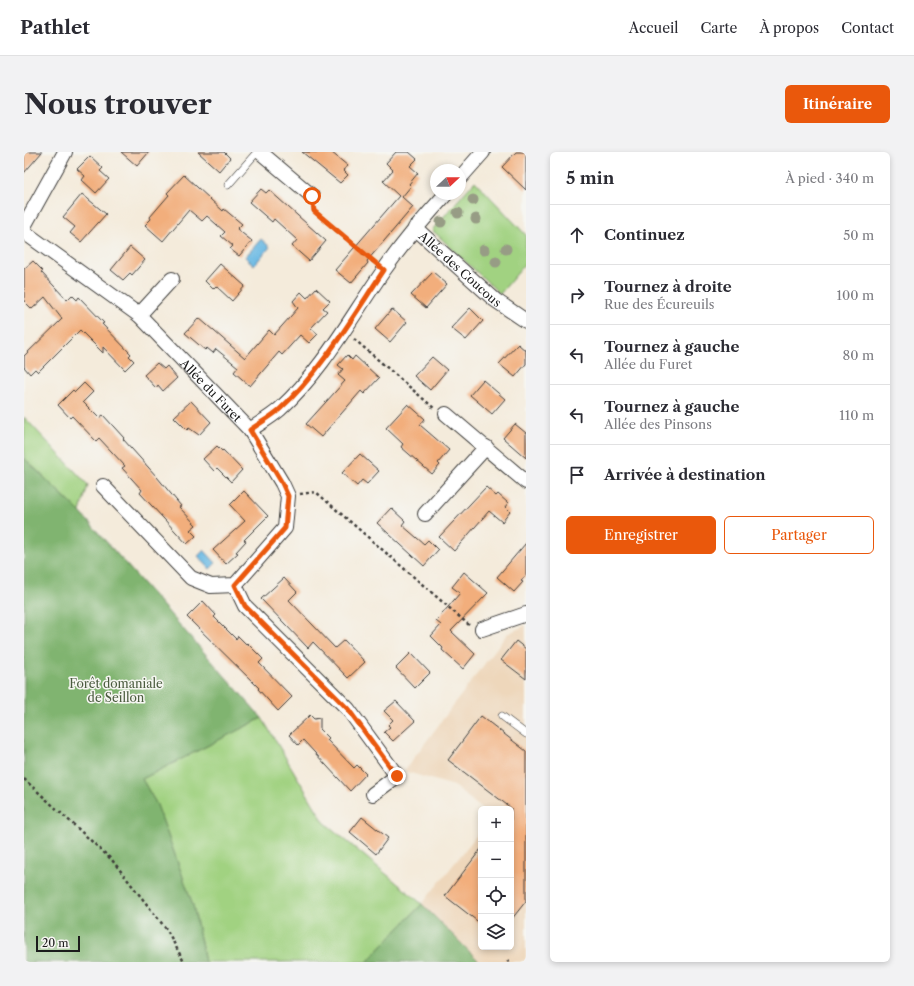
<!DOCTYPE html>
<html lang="fr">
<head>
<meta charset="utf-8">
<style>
	body { margin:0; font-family:"Libre Caslon Text",serif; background:#f2f2f3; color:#2b2b33 }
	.controls { position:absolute; right:12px; bottom:12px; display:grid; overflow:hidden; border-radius:6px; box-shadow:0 2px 6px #0003 }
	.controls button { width:36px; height:36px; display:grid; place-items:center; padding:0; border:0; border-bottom:1px solid #e1e1e2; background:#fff; color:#2b2b33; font:20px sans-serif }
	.compass { position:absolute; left:406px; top:12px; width:36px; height:36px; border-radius:50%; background:#fff; box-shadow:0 2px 6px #0003; rotate:68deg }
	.scale { position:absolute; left:12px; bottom:10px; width:44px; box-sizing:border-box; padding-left:4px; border:2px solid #1c1c1c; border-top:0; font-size:11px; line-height:14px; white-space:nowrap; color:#1c1c1c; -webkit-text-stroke:3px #f6f6f2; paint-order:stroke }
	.stop { position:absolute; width:12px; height:12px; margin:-9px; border:3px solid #ea580c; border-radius:50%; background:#fff }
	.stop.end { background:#ea580c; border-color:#fff; box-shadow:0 1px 4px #0008 }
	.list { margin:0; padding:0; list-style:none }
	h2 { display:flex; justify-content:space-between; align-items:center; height:52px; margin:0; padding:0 16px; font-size:17px }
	h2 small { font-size:13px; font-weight:400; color:#7c7c81 }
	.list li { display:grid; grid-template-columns:26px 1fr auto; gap:12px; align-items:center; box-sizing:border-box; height:60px; padding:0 16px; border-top:1px solid #e1e1e2 }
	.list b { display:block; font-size:15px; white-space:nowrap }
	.list p { margin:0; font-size:13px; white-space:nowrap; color:#7c7c81 }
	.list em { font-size:13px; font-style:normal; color:#7c7c81 }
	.actions { display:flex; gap:8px; padding:12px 16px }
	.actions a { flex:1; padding:9px 0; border:1px solid #ea580c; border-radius:6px; text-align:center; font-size:14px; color:#ea580c }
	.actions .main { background:#ea580c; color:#fff }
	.icon { flex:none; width:22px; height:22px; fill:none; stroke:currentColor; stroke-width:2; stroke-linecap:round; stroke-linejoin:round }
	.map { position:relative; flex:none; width:502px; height:810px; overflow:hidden; border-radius:6px }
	header { display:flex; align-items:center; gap:24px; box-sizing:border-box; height:56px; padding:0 20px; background:#fff; border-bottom:1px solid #e1e1e2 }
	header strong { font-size:19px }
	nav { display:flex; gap:22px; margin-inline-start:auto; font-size:14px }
	.intro { display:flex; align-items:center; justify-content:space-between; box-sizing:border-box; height:96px; padding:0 24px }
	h1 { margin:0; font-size:28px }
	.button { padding:10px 18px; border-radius:6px; background:#ea580c; color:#fff; font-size:14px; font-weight:700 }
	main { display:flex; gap:24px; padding:0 24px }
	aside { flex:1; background:#fff; border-radius:6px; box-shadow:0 2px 6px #0003 }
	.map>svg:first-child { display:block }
	.built { fill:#eed7bb }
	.green { fill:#a1d281; stroke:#5e774e }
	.forest { fill:#80b46f; stroke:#4e6846 }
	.water { fill:#68b8e3; stroke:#426a80 }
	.building { fill:#f2ae7c }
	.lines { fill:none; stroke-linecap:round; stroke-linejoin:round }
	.service-casing { stroke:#3c3b39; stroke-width:8 }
	.minor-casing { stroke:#3c3b39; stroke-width:16 }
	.path { stroke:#3c3b39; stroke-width:2.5; stroke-dasharray:3 3; stroke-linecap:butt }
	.service { stroke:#fff; stroke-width:7 }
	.minor { stroke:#fff; stroke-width:14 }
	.tree { fill:#979c85 }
	.route { stroke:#ea580c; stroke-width:5 }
	.labels { text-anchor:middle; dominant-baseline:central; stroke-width:3; stroke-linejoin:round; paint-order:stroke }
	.street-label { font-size:12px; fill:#1c1c1c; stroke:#f6f6f2 }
	.park-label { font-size:12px; fill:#4b5c3f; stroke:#f6f6f2 }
</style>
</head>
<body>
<header>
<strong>Pathlet</strong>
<nav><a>Accueil</a><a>Carte</a><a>À propos</a><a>Contact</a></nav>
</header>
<div class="intro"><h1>Nous trouver</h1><a class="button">Itinéraire</a></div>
<main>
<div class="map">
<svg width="502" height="810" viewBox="0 0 502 810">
	<rect width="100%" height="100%" fill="#f6f6f2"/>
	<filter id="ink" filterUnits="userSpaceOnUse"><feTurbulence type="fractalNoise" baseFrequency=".025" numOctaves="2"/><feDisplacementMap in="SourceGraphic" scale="8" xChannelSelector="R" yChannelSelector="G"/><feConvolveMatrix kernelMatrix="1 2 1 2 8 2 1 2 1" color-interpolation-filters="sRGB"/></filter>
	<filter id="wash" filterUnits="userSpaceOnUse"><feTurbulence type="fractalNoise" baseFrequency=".012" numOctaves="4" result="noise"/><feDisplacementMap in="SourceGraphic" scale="16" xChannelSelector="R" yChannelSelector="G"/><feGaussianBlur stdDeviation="0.9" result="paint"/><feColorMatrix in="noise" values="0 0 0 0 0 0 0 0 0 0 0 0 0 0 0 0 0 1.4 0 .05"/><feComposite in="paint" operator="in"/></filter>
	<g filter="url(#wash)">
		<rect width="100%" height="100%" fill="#f4ebdb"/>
		<!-- built -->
		<path class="built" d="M 502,473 L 502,807 L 496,810 L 456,810 L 398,752 L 457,678 L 457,795 L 487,795 L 487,657 L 458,657 L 430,634 L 380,619 L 483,482 Z"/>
		<!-- green -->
		<g class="green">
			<path d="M 451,29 L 502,83 L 502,111 L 476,142 L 408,78 Z"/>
			<path d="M 0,265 L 64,333 L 56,360 L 0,306 Z"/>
			<path d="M 238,566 L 300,670 L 398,752 L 343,810 L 181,810 L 169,753 L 133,653 L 118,627 Z"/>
		</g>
		<!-- forest -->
		<g class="forest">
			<path d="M 0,306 L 56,360 L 238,566 L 118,627 L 133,653 L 169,753 L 181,810 L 0,810 Z"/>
			<path d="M 398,752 L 456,810 L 343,810 Z"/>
		</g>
		<!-- water -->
		<g class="water">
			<path d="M 237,87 L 246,95 L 230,113 L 221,105 Z"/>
			<path d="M 180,398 L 192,411 L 186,417 L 174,404 Z"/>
		</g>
		<g id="blocks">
			<!-- building -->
			<g class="building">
				<path d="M 0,0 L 18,0 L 0,21 Z"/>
				<path d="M 97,0 L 125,0 L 113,14 Z"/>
				<path d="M 174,0 L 200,0 L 206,6 L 195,19 Z"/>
				<path d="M 278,0 L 307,0 L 324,14 L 319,18 L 324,23 L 316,31 Z"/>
				<path d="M 372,0 L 385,0 L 393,7 L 386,14 L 394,21 L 385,32 L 387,34 L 378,45 L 389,55 L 343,109 L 344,111 L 327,131 L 311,118 L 375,44 L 359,29 L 369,18 L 362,11 Z"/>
				<path d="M 492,0 L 502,0 L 502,38 L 478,15 Z"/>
				<path d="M 66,4 L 79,16 L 76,19 L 85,27 L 72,41 L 58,28 L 61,24 L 53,17 Z"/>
				<path d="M 160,23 L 199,59 L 200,57 L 218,72 L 213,77 L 228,89 L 215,104 L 206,97 L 209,94 L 197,84 L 201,80 L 183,64 L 178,69 L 165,58 L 139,89 L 121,73 L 127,67 L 126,65 L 145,43 L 143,41 Z"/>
				<path d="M 237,37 L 242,41 L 245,38 L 302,89 L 285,109 L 268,94 L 273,88 L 250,67 L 248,70 L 225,50 Z"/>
				<path d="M 58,42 L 82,62 L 57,90 L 46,81 L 51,75 L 39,65 Z"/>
				<path d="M 106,95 L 121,108 L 108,123 L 106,121 L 99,128 L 87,118 Z"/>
				<path d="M 9,109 L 19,119 L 17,120 L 43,148 L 48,143 L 53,148 L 55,145 L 80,171 L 78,172 L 107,202 L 105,204 L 110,209 L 101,218 L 79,195 L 79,201 L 56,178 L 14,220 L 11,217 L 6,222 L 0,215 L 0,204 L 38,167 L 21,145 L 8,157 L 0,149 L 0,117 Z"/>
				<path d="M 196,112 L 221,134 L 208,149 L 192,134 L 189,137 L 181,129 Z"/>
				<path d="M 409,120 L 423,132 L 402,156 L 387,143 Z"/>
				<path d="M 292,136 L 306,149 L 299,156 L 303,159 L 287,176 L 294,182 L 285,191 L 276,183 L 258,203 L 255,200 L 226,234 L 210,220 L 214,215 L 192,197 L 189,201 L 183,196 L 181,198 L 161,181 L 175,166 L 221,206 L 245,178 L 250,183 L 274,156 L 269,149 L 277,140 L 283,146 Z"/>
				<path d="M 446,156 L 459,169 L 442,188 L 427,176 Z"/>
				<path d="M 368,157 L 383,170 L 366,190 L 351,177 Z"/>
				<path d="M 494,192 L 502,199 L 502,212 L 491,225 L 475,212 Z"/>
				<path d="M 323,203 L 328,208 L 331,204 L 355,226 L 340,242 L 337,239 L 297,285 L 282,272 L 321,229 L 314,223 L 319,217 L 314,213 Z"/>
				<path d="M 408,205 L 423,218 L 406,238 L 390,224 Z"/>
				<path d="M 133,211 L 140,217 L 143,214 L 153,226 L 139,239 L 134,233 L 132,236 L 120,223 Z"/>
				<path d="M 459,228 L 481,247 L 468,262 L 446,243 Z"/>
				<path d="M 60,231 L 69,240 L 59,250 L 75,266 L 79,263 L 100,286 L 99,287 L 133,325 L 157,354 L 155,355 L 172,373 L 166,378 L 172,384 L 163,392 L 116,341 L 118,338 L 98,316 L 101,314 L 75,286 L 72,289 L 48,264 L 46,266 L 34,253 L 49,238 L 51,240 Z"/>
				<path d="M 167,249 L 187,270 L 175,283 L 165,276 L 163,278 L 150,265 Z"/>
				<path d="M 384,252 L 401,267 L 396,273 L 425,298 L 414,311 L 416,313 L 408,322 L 377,295 L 379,292 L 362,276 Z"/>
				<path d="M 491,272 L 502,281 L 502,306 L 479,286 Z"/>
				<path d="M 193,294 L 198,299 L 199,298 L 218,318 L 207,330 L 193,316 L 190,319 L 179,307 Z"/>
				<path d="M 336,302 L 355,319 L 343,332 L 338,328 L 333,334 L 318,321 Z"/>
				<path d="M 462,335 L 472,344 L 474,342 L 484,351 L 481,355 L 486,360 L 478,370 L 465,359 L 430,399 L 415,385 Z"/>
				<path d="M 220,339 L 244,364 L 220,388 L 222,389 L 212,400 L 214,401 L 202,412 L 189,398 L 221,369 L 206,353 Z"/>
				<path d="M 367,356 L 381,369 L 378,373 L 400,392 L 404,388 L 414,398 L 400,414 L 353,371 Z"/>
				<path d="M 502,391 L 502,423 L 497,429 L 499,430 L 490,440 L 473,425 Z"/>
				<path d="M 440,420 L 464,441 L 427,479 L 451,502 L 439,517 L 418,498 L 419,496 L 407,484 L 417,473 L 412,469 L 436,441 L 428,435 Z"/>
				<path d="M 260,426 L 273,440 L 265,448 L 311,496 L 320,488 L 341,510 L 324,526 L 289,490 L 284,496 L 237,447 Z"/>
				<path d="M 179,449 L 192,463 L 190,465 L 212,487 L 214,484 L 222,492 L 223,491 L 239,507 L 235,511 L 268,545 L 254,559 L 234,537 L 235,536 L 163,465 Z"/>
				<path d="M 492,489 L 502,497 L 502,527 L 477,508 Z"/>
				<path d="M 387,501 L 406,521 L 391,536 L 372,516 Z"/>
				<path d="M 372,549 L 391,569 L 369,589 L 360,580 L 366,575 L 364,573 L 369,568 L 360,559 Z"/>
				<path d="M 286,563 L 290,567 L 296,566 L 296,577 L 305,586 L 303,588 L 330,616 L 333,613 L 342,622 L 326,639 L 279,588 L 274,593 L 265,583 Z"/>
				<path d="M 457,564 L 502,599 L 502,749 L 487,768 L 487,656 L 424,608 Z"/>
				<path d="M 338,665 L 364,686 L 352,702 L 326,680 Z"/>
				<path d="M 457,697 L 457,772 L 421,744 Z"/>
			</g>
		</g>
	</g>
	<g filter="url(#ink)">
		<use href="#blocks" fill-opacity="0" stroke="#3c3b39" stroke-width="1"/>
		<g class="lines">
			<defs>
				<g id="service">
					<path d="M 204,33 L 233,0"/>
					<path d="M 478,564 L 502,582"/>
				</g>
				<g id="minor">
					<path d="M 236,0 L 288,44"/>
					<path d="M 436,26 L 459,0"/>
					<path d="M 0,74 L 41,0"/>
					<path id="s1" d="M 391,76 L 471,148 L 502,169"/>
					<path id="s2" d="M 0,80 L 115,163 L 226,278 L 258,331 L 264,344 L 261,376 L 211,433 L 187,434 L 167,426 L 79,334"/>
					<path d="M 115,163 L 148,127"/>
					<path d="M 422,262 L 502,330"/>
					<path d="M 226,278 C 236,271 247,265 256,257 C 299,218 327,165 360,118 C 379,91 400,66 422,42"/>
					<path d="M 401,362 L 462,295"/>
					<path d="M 211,433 L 221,454 L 324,557 L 373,624 L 349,642"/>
					<path d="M 458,477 L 502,462"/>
				</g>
			</defs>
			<!-- service casing -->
			<use href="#service" class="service-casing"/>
			<!-- minor casing -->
			<use href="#minor" class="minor-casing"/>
			<!-- path -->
			<g class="path">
				<path d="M 289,57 L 290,59 L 350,110"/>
				<path d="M 330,187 L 411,257"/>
				<path d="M 276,342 L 292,340 L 445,473"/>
				<path d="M 0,627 L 88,708 L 143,778 L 160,810"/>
				<path d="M 483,810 L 486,808 L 486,810"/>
			</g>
			<!-- service -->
			<use href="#service" class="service"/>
			<!-- minor -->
			<use href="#minor" class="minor"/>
		</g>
		<!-- trees -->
		<g class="tree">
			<circle cx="449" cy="48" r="5.5"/>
			<circle cx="434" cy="61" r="5.5"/>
			<circle cx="452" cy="67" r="5.5"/>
			<circle cx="417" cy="70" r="5.5"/>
			<circle cx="482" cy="97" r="5.5"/>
			<circle cx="460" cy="98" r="5.5"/>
			<circle cx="472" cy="110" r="5.5"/>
		</g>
	</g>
	<g class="lines" filter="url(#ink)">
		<!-- route -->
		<path class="route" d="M 288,44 L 290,59 L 360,118 C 330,163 296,221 256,257 C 247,265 236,271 226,278 L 258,331 L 264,344 L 261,376 L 211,433 L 221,454 L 324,557 L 373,624"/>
	</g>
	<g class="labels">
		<!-- street labels -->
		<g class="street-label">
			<text stroke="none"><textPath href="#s1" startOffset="61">Allée des Coucous</textPath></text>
			<text stroke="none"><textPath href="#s2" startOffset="246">Allée du Furet</textPath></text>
		</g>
		<!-- park labels -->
		<g class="park-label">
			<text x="92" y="531">Forêt domaniale<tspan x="92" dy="14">de Seillon</tspan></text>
		</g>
	</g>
</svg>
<div class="controls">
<button>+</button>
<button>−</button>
<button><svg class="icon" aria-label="locate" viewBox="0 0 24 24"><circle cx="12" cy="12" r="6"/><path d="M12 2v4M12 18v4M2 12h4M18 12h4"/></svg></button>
<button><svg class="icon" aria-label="layers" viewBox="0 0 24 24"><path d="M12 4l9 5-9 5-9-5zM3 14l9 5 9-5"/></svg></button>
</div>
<svg class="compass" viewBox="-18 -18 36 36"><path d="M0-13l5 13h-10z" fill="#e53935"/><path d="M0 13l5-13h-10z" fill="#7c7c81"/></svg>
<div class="scale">20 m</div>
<div class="stop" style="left:288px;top:44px"></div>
<div class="stop end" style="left:373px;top:624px"></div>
</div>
<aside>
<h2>5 min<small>À pied · 340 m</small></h2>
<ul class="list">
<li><svg class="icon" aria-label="ahead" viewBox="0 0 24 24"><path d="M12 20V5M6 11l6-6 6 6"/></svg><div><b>Continuez</b></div><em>50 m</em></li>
<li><svg class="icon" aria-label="right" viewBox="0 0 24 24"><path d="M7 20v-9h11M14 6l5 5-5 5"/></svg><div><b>Tournez à droite</b><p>Rue des Écureuils</p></div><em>100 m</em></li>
<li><svg class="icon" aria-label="left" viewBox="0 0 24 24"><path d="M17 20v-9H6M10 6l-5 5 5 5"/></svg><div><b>Tournez à gauche</b><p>Allée du Furet</p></div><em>80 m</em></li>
<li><svg class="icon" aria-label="left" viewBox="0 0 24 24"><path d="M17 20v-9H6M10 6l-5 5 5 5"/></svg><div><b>Tournez à gauche</b><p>Allée des Pinsons</p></div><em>110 m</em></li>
<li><svg class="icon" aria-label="arrive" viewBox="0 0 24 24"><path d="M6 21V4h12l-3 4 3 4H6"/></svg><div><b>Arrivée à destination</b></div></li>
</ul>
<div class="actions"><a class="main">Enregistrer</a><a>Partager</a></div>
</aside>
</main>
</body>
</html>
